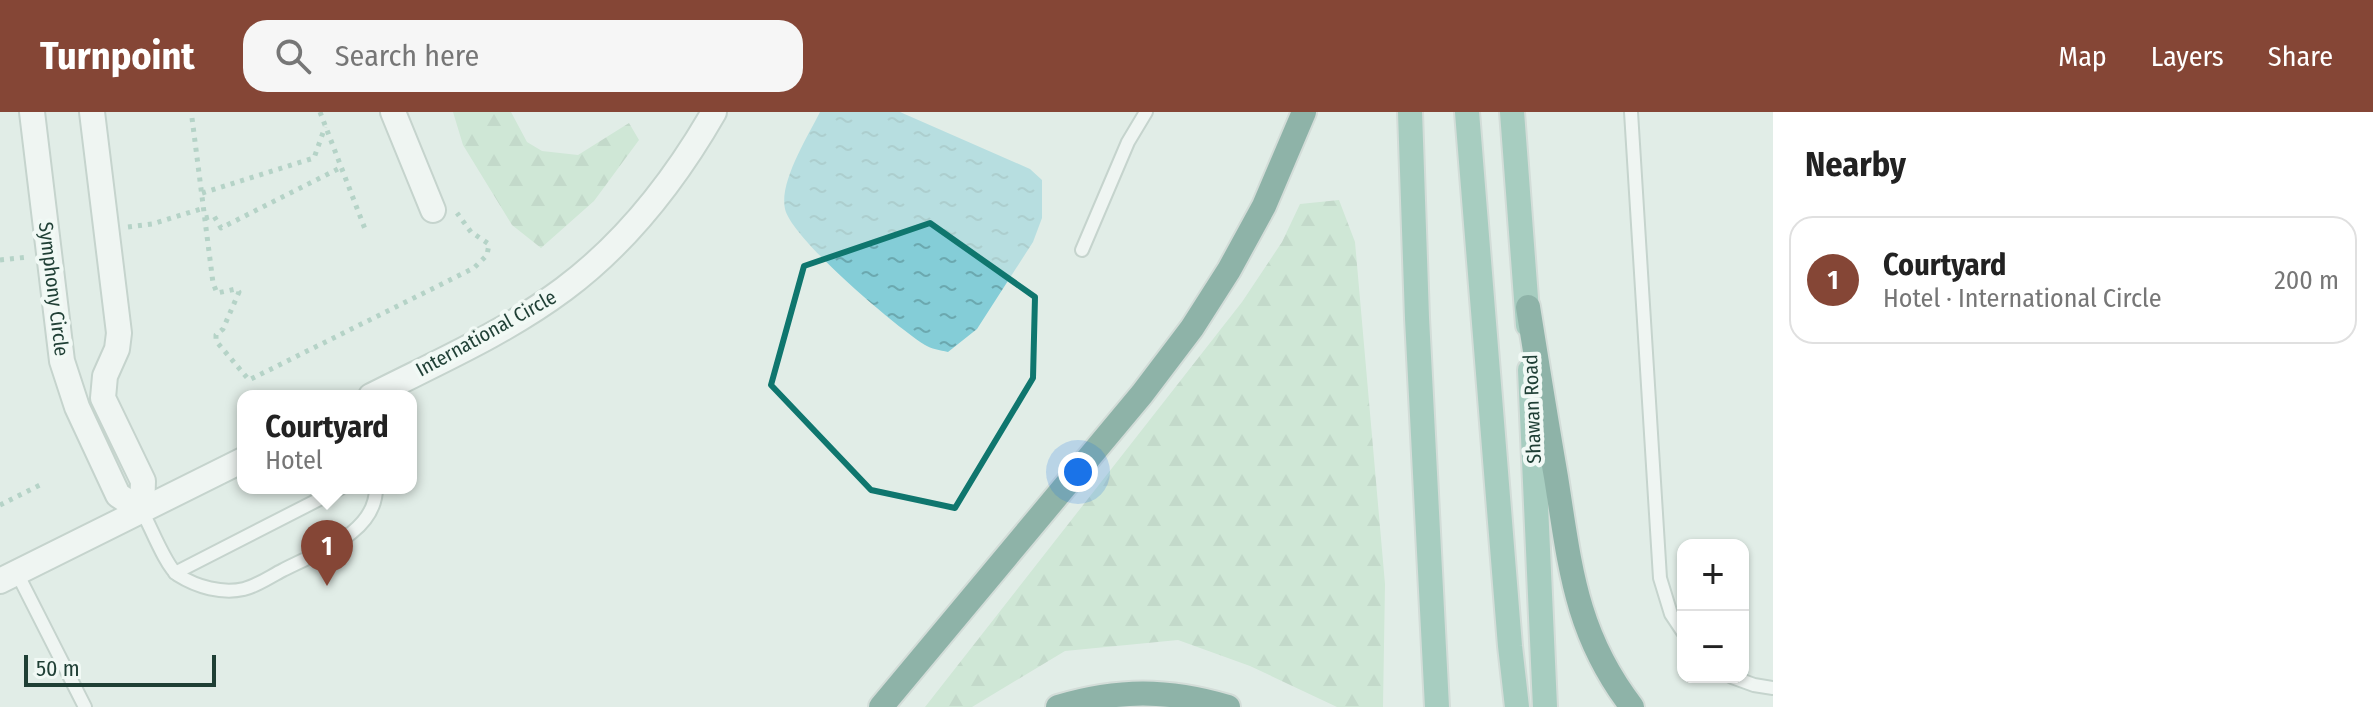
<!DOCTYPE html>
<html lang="en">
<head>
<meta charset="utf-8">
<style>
	body { margin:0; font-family:"Fira Sans Condensed",sans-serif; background:#f6f6f6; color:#222 }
	.controls { position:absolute; right:24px; bottom:24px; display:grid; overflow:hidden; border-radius:16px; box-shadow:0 2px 6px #0004 }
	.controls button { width:72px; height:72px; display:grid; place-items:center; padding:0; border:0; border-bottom:2px solid #e0e0e0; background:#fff; color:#222; font:40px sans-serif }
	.scale { position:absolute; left:24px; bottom:20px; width:192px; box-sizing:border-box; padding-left:8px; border:4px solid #1f3f35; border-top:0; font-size:22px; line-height:28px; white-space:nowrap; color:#1f3f35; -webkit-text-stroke:6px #f1f9f5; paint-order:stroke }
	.you { position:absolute; left:1078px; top:360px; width:28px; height:28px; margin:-20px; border:6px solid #fff; border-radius:50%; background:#1a73e8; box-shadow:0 0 0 12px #1a73e833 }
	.badge { display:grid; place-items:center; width:52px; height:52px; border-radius:50%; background:#854636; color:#fff; font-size:26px; font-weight:700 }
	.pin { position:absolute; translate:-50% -66px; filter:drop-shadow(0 2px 4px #0008) }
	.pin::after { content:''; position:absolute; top:42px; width:28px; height:24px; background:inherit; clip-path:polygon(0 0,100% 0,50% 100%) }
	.popup { position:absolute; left:237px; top:278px; width:180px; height:104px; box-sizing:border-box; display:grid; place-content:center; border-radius:16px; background:#fff; filter:drop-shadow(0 2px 6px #0005); font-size:26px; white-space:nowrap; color:#767676 }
	.popup b { font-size:30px; color:#222 }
	.popup::after { content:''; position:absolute; left:50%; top:100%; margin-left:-16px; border:16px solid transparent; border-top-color:#fff }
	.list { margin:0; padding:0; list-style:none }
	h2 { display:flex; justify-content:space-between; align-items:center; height:104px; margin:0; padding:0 32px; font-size:34px }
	h2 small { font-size:26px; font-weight:400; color:#767676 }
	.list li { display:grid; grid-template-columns:52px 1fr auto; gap:24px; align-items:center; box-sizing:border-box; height:128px; margin:0 16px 16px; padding:0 16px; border:2px solid #e0e0e0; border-radius:24px }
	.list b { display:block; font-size:30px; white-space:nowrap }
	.list p { margin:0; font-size:26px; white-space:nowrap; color:#767676 }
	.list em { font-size:26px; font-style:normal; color:#767676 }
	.icon { flex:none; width:44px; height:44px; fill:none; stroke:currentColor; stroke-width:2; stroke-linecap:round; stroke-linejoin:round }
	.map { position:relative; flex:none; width:1773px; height:595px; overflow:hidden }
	header { display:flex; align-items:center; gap:48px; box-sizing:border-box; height:112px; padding:0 40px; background:#854636; color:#fff }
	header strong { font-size:38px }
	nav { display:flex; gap:44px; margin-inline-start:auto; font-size:28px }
	.search { width:560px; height:72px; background:#f6f6f6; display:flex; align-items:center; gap:20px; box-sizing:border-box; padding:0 28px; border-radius:24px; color:#767676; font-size:30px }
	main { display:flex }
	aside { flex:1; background:#fff }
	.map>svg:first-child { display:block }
	.forest { fill:url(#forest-firs) }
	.water { fill:url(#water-ripples) }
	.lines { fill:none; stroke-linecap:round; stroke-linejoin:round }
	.lane-casing { stroke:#a3b5ae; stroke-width:16 }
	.street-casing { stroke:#a3b5ae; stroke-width:28 }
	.primary-casing { stroke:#c0c9c6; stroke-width:28 }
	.highway-casing { stroke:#c0c9c6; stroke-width:28 }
	.path { stroke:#7eb3a0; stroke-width:5; stroke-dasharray:4 6; stroke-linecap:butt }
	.lane { stroke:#fff; stroke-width:12 }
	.street { stroke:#fff; stroke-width:24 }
	.primary { stroke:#61a691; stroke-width:24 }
	.highway { stroke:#296d5c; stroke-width:24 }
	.marked { fill:none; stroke:#0f766e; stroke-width:6; stroke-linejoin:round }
	.labels { text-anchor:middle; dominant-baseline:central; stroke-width:8; stroke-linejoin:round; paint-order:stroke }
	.street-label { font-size:20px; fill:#1f3f35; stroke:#f1f9f5 }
</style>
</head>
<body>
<header>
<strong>Turnpoint</strong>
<div class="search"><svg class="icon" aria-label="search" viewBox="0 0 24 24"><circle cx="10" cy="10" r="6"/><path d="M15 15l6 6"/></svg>Search here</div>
<nav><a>Map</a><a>Layers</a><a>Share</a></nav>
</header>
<main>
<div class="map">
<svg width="1773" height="595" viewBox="0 0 1773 595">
	<defs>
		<pattern id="forest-firs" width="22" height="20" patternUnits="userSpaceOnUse" patternTransform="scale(2)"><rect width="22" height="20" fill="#b8e0c1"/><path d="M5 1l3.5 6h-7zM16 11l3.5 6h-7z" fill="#9ec1a6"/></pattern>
		<pattern id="water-ripples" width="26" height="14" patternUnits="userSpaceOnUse" patternTransform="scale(2)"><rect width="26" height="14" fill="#84cdd7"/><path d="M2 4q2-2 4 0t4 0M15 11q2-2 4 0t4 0" fill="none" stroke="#6ba8af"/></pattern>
	</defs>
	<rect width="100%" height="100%" fill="#e1ede7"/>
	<!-- forest -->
	<g class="forest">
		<path d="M 453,0 L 511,0 L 527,30 L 542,39 L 578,43 L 629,11 L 639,28 L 594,89 L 541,136 L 512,113 L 463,33 Z"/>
		<path d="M 1339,88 L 1355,130 L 1385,472 L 1383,595 L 1337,595 L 1250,554 L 1178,528 L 1065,539 L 972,595 L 925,595 L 1242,190 L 1282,130 L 1300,92 Z"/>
	</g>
	<!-- water -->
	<path class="water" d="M 820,0 L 900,0 L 1030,57 L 1042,68 L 1042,106 L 1033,130 L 977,217 L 948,240 C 940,238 931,237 925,233 C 896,215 792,127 785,97 C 779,70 808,24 820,0 Z"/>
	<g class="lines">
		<defs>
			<g id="lane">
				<path d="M 1631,0 L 1660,466 L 1671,502 L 1683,520"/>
				<path d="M 1082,138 L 1128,30 L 1146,0"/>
				<path d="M 142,399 C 150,413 166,455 178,463 C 197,475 222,482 244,477 C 257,474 271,464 283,458 C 317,440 376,422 376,376"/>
				<path d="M 17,461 L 85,595"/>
				<path d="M 175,461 L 341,376"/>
				<path d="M 1732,565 L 1754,573 L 1773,576"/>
			</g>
			<g id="street">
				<path d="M 32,0 L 62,249 L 77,295 L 118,383 L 142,399 L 143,369 L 103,286 L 105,264 L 117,237 L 119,221 L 92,0"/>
				<path d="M 393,0 L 433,98"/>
				<path d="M 371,284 C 436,251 505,221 564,177 C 627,130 675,68 714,0"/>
				<path d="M 0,469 L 243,348"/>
			</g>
			<g id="primary">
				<path d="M 1410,0 L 1417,206 L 1437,595"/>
				<path d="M 1467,0 L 1510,534 L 1517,595"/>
				<path d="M 1512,0 L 1528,213"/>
				<path d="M 1530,258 L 1545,595"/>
			</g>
			<g id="highway">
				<path d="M 1528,195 C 1537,251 1546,308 1556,365 C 1570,453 1575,521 1632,595"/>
				<path d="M 881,595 L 1142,282 L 1192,216 L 1229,158 L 1264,94 L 1304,0"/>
				<path d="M 1058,595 C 1118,577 1168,577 1228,595"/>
			</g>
		</defs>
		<!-- lane casing -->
		<use href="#lane" class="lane-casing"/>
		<!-- street casing -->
		<use href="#street" class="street-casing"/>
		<!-- primary casing -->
		<use href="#primary" class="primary-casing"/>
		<!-- highway casing -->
		<use href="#highway" class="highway-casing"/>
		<!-- path -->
		<g class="path">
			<path d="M 320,0 L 365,117"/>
			<path d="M 192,6 L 213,171 L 217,181 L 236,177 L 239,180 L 223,217 L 216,223 L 216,229 L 249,268 L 474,156 L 487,143 L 489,132 L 471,120 L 457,101"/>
			<path d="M 202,81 L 314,46 L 325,15"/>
			<path d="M 205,106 L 214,104 L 221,116 L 340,56"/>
			<path d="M 128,115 L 152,112 L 204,96"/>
			<path d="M 0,148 L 28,145"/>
			<path d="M 0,393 L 42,372"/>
		</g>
		<!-- lane -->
		<use href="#lane" class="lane"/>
		<!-- street -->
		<use href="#street" class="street"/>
		<!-- primary -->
		<use href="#primary" class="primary"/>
		<!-- highway -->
		<use href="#highway" class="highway"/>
	</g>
	<!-- marked area -->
	<path d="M0 0H1773V595H0ZM 930,111 L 1035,185 L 1033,266 L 955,396 L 871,378 L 771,273 L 804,154 Z" fill="#e1ede7" fill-opacity=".55" fill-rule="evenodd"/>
	<path class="marked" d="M 930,111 L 1035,185 L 1033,266 L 955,396 L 871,378 L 771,273 L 804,154 Z"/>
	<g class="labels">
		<!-- street labels -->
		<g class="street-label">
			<text transform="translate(54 177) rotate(83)">Symphony Circle</text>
			<text transform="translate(486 221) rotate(-29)">International Circle</text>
			<text transform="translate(1532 297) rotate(-92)">Shawan Road</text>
		</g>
	</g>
</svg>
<div class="controls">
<button>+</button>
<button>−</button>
</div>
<div class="scale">50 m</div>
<div class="you"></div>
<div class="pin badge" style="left:327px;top:474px">1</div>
<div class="popup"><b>Courtyard</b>Hotel</div>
</div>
<aside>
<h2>Nearby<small></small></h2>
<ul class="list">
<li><span class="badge">1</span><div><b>Courtyard</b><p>Hotel · International Circle</p></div><em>200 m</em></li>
</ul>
</aside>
</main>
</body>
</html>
